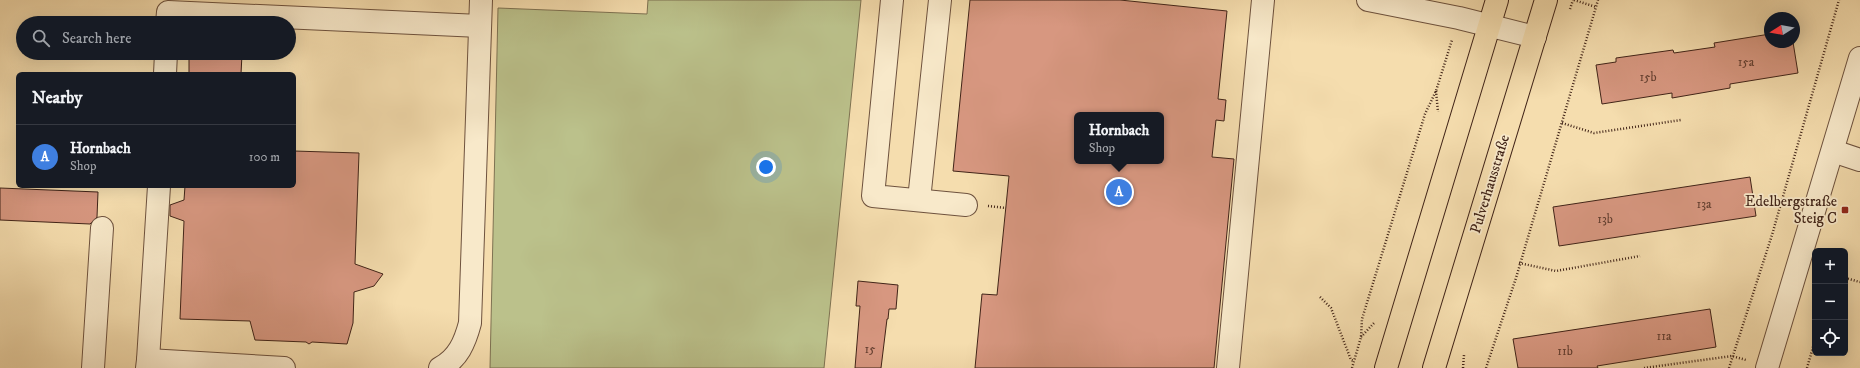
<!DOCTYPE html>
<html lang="en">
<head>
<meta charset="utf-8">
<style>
	body { margin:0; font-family:"IM FELL DW Pica",serif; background:#242831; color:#f1f3f6 }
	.controls { position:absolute; right:12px; bottom:12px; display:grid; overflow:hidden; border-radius:6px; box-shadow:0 4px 16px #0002 }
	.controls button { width:36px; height:36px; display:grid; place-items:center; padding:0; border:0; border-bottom:1px solid #363941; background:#171b24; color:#f1f3f6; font:20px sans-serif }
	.compass { position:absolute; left:1764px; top:12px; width:36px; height:36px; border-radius:50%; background:#171b24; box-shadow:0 4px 16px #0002; rotate:259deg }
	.you { position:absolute; left:766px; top:167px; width:14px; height:14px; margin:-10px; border:3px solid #fff; border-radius:50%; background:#1a73e8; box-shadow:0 0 0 6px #1a73e833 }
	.badge { display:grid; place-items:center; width:26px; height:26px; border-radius:50%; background:#c59692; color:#fff; font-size:13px; font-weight:700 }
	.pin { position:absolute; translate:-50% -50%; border:2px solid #fff; box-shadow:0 1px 4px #0006 }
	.popup { position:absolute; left:1074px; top:112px; width:90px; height:52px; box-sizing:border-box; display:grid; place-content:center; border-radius:6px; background:#171b24; filter:drop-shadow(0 1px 3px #0005); font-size:13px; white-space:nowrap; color:#9ea1a6 }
	.popup b { font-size:15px; color:#f1f3f6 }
	.popup::after { content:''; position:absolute; left:50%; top:100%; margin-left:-8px; border:8px solid transparent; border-top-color:#171b24 }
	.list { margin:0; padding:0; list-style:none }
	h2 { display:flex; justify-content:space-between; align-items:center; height:52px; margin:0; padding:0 16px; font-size:17px }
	h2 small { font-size:13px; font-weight:400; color:#9ea1a6 }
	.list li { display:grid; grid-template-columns:26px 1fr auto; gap:12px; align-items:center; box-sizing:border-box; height:64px; padding:0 16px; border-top:1px solid #363941 }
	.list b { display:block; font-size:15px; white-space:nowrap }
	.list p { margin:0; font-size:13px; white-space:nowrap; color:#9ea1a6 }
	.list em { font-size:13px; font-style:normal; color:#9ea1a6 }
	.icon { flex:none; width:22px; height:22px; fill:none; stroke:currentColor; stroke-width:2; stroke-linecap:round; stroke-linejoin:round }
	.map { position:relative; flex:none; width:1860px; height:368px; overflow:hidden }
	.search { position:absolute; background:#171b24; box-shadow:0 4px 16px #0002; left:16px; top:16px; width:280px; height:44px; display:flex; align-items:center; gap:10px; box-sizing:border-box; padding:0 14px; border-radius:22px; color:#9ea1a6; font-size:15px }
	.panel { position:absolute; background:#171b24; box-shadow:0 4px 16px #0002; left:16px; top:72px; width:280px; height:116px; border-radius:6px }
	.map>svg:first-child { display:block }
	.green { fill:#bbc18b; stroke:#7e7252 }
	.building { fill:#d79780; stroke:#412418; fill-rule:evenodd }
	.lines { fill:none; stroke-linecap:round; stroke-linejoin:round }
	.minor-casing { stroke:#6e523e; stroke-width:24 }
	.major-casing { stroke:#412418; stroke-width:24 }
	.path { stroke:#412418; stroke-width:2.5; stroke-dasharray:1 2; stroke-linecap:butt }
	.minor { stroke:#f8e9ca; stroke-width:22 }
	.major { stroke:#f5ddae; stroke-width:22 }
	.poi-dot { fill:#8f2418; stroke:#f8e9ca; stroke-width:1.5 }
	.labels { text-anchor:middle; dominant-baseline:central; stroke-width:3.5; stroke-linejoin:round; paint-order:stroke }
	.number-label { font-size:13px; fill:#664132 }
	.street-label { font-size:15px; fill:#412418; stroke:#f8e9ca }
	.poi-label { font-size:15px; fill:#412418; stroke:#f8e9ca; text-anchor:end }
</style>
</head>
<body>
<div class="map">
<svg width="1860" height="368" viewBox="0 0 1860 368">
	<rect width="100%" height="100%" fill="#f5ddae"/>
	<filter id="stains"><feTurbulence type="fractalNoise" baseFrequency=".005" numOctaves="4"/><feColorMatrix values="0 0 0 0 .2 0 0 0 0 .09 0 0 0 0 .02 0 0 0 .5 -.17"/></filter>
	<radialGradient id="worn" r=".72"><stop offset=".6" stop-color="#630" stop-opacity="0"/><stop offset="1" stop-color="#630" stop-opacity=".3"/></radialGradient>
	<!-- green -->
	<path class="green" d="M 648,0 L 861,0 L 824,368 L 490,368 L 498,8 L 647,14 Z"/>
	<!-- building -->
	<g class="building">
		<path d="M 970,0 L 1120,0 L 1227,11 L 1218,99 L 1226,100 L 1224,121 L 1216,120 L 1212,157 L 1234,159 L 1214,368 L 975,368 L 982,294 L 997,295 L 1009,176 L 953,171 ZM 1077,115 L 1161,115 L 1161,161 L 1077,161 Z"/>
		<path d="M 1770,34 L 1770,42 L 1793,42 L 1798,73 L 1730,84 L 1730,88 L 1672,98 L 1672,93 L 1602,104 L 1596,65 L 1616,62 L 1616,58 L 1673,50 L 1674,53 L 1715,47 L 1714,43 Z"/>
		<path d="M 189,53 L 242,54 L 241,74 L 189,74 Z"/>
		<path d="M 294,151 L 359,153 L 355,264 L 383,274 L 374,286 L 354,292 L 353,323 L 347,344 L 312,342 L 309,344 L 306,342 L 255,340 L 250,321 L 180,319 L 184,221 L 170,216 L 170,205 L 184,200 L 185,186 L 294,186 Z"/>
		<path d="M 1750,177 L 1756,216 L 1559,246 L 1553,207 Z"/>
		<path d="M 0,188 L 98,192 L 97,217 L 90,224 L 0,220 Z"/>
		<path d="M 858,281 L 898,285 L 896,309 L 889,309 L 888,319 L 887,319 L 881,368 L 855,368 L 860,306 L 856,306 Z"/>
		<path d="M 1710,309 L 1716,347 L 1597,366 L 1598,368 L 1518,368 L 1513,339 Z"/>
	</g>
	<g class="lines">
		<defs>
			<g id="minor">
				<path d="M 892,0 L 873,196 L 966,205"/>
				<path d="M 1368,0 L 1459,18 L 1535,37"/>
				<path d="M 167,23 L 168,12 L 480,26"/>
				<path d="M 165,74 L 166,53"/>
				<path d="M 1833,151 L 1860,160"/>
				<path d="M 919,200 L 940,0"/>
				<path d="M 148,360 L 159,186"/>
				<path d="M 93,368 L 102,228"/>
				<path d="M 147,368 L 148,360 L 284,368"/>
				<path d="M 440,368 C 458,359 465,342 470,323 L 481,0"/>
				<path d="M 1228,368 L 1263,0"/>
				<path d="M 1767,368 L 1860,58"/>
			</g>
			<g id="major">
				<path d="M 1386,368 L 1497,0"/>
				<path d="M 1434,368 L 1546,0"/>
			</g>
		</defs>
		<!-- minor casing -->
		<use href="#minor" class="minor-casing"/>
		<!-- major casing -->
		<use href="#major" class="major-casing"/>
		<!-- path -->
		<g class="path">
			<path d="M 1574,0 L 1596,7"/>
			<path d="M 1570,9 L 1573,0"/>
			<path d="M 1436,91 L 1438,112"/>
			<path d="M 1562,123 L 1594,133 L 1681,120"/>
			<path d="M 988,206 L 1006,208"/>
			<path d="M 1519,263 L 1556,271 L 1640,256"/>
			<path d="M 1845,278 L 1860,282"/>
			<path d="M 1320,297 L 1331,308 L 1351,360 L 1354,361"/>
			<path d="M 1361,337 L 1374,323"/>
			<path d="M 1352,368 L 1361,337 L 1362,319 L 1425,114 L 1436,91 L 1452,40"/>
			<path d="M 1463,368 L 1464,355"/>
			<path d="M 1486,368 L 1516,278 L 1598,0"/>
			<path d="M 1644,368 L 1732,356 L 1746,360"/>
			<path d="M 1729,368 L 1772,235 L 1839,0"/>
			<path d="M 1807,368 L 1815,340"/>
		</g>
		<!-- minor -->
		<use href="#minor" class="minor"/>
		<!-- major -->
		<use href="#major" class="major"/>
	</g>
	<!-- markers -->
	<rect class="poi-dot" x="1841" y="206" width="8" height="8" rx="2"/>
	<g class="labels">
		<!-- number labels -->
		<g class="number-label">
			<text x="1746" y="62">15a</text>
			<text x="1648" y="77">15b</text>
			<text x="1704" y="204">13a</text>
			<text x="1605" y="219">13b</text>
			<text x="1664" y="336">11a</text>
			<text x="870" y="349">15</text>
			<text x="1565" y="351">11b</text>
		</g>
		<!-- street labels -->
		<g class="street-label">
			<text transform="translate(1490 184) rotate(-73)">Pulverhausstraße</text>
		</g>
		<!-- poi labels -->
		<g class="poi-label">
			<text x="1837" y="201">Edelbergstraße<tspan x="1837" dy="17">Steig C</tspan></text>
		</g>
	</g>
	<rect width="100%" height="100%" filter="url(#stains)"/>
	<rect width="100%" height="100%" fill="url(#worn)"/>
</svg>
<div class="controls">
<button>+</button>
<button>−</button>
<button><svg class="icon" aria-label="locate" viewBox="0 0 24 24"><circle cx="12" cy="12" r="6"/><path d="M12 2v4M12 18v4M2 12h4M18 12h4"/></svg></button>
</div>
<svg class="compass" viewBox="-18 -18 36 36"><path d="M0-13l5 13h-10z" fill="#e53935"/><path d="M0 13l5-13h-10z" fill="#9ea1a6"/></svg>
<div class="you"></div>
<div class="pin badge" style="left:1119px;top:192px;background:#3f7fe0">A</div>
<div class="popup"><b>Hornbach</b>Shop</div>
<div class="search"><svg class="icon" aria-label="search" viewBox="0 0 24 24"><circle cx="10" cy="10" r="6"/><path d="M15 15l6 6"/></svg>Search here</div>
<section class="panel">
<h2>Nearby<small></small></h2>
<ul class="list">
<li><span class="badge" style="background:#3f7fe0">A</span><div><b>Hornbach</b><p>Shop</p></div><em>100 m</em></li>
</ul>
</section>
</div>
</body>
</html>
